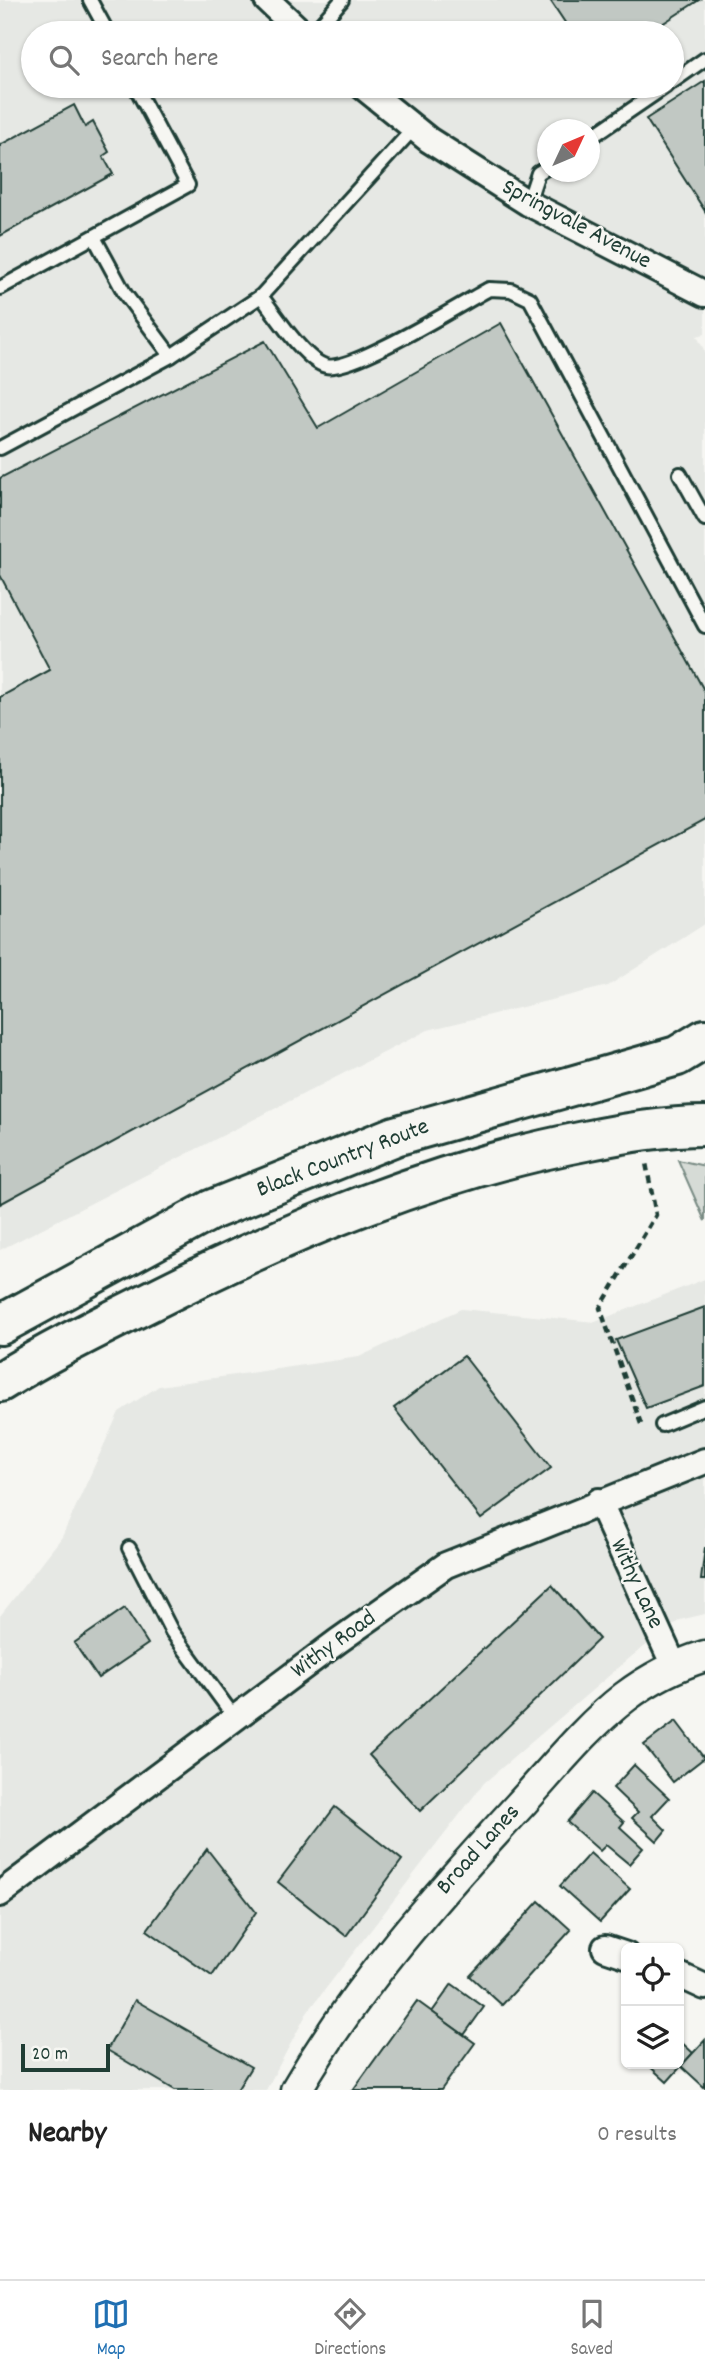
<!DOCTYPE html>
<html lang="en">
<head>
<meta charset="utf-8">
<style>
	body { margin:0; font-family:Dekko,sans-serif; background:#f2f2f2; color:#222 }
	.controls { position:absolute; right:21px; bottom:21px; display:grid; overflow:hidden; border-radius:10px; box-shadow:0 2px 5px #0004 }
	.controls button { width:63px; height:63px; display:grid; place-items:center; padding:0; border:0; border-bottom:2px solid #e0e0e0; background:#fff; color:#222; font:35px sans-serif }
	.compass { position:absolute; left:537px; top:119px; width:63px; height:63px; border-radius:50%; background:#fff; box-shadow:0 2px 5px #0004; rotate:46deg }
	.scale { position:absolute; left:21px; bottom:18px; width:89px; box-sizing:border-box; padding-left:7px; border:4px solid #1f3d34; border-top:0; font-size:19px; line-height:24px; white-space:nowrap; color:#1f3d34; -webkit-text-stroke:5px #f6f6f2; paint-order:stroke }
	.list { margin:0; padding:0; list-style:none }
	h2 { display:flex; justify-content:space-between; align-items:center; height:91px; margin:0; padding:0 28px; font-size:30px }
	h2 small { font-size:23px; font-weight:400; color:#767676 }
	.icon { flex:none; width:38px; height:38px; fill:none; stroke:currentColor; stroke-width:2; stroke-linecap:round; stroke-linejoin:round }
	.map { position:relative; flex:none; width:705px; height:2090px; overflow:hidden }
	.search { position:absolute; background:#fff; box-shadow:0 2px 5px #0004; left:21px; right:21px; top:21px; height:77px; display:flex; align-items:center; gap:18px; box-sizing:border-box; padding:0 24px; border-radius:38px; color:#767676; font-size:26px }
	.sheet { height:189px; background:#fff }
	nav { display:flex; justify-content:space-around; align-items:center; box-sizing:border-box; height:98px; border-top:2px solid #e0e0e0; background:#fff; font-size:19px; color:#767676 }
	nav a { display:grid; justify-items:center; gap:4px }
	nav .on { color:#1f6fb2 }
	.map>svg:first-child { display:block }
	.built { fill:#e6e8e4; fill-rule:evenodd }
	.green { fill:#d6dbd6; stroke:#7a8c85; stroke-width:2 }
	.building { fill:#c1c8c3; stroke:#1f3d34; stroke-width:2 }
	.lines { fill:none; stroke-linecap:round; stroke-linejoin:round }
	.service-casing { stroke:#1f3d34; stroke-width:18 }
	.minor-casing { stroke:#1f3d34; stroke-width:30 }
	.tertiary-casing { stroke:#1f3d34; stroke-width:35 }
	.trunk-casing { stroke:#1f3d34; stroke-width:44 }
	.path { stroke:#1f3d34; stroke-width:4.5; stroke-dasharray:7 5; stroke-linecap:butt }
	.service { stroke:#f6f6f2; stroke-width:12 }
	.minor { stroke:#f6f6f2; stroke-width:24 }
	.tertiary { stroke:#f6f6f2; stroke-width:30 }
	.trunk { stroke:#f6f6f2; stroke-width:38 }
	.labels { text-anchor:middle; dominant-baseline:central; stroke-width:5; stroke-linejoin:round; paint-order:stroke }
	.street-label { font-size:24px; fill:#1f3d34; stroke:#f6f6f2 }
</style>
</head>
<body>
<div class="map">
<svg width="705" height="2090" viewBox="0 0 705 2090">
	<rect width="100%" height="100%" fill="#f6f6f2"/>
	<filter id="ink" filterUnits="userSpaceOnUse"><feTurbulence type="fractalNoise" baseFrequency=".0143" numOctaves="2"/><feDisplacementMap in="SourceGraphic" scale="14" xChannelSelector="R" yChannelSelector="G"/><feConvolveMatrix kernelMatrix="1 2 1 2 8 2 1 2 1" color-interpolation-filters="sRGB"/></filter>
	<g filter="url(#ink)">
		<!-- built -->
		<g class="built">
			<path d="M 0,0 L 705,0 L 705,334 L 697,336 L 705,352 L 705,924 L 608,986 L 428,1030 L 0,1250 ZM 33,33 L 672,33 L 672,86 L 33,86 ZM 548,130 L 590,130 L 590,172 L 548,172 Z"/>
			<path d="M 705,1279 L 705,1614 L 680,1620 L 632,1656 L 484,1783 L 307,2013 L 266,2090 L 0,2090 L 0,1616 L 62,1537 L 119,1412 L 159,1386 L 359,1357 L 461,1309 L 595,1322 Z"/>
		</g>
		<!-- green -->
		<path class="green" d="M 678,1160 L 705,1166 L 705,1221 Z"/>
		<!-- building -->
		<g class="building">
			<path d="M 550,0 L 699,0 L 648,33 L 572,33 Z"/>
			<path d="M 705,81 L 705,211 L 646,119 Z"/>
			<path d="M 74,105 L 85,127 L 93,122 L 109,152 L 103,156 L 113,174 L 0,236 L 0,145 Z"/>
			<path d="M 501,323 L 705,692 L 705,820 L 0,1204 L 0,697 L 50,670 L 0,575 L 0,478 L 265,341 L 318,428 Z"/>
			<path d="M 705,1307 L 705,1386 L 646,1408 L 616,1340 Z"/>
			<path d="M 464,1356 L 551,1468 L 481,1519 L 394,1408 Z"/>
			<path d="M 705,1547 L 705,1580 L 701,1580 Z"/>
			<path d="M 552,1585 L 599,1639 L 420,1811 L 369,1755 Z"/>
			<path d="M 125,1608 L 148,1644 L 98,1678 L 74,1643 Z"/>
			<path d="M 676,1721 L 704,1758 L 673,1782 L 644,1745 Z"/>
			<path d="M 634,1765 L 669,1798 L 652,1816 L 666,1830 L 657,1841 L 632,1818 L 638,1812 L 613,1788 Z"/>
			<path d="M 592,1793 L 624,1822 L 620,1827 L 643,1848 L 629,1864 L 606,1845 L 600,1851 L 567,1822 Z"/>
			<path d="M 335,1807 L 402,1860 L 346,1936 L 278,1882 Z"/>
			<path d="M 207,1849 L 256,1912 L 212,1976 L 147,1930 Z"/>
			<path d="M 590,1853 L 630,1889 L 600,1922 L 560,1886 Z"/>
			<path d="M 539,1901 L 571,1930 L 502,2005 L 470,1976 Z"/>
			<path d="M 452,1984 L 484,2007 L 464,2035 L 432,2012 Z"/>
			<path d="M 135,2000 L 251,2067 L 237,2090 L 175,2090 L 107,2050 Z"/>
			<path d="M 417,2001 L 475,2043 L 441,2090 L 353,2090 Z"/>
			<path d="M 679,2040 L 693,2053 L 667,2082 L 647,2064 L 679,2064 Z"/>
			<path d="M 705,2040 L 705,2088 L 681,2066 Z"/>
		</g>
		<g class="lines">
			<defs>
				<g id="service">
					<path d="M 90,0 L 108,33"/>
					<path d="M 313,33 L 342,0"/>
					<path d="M 672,82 L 705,59"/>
					<path d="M 590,138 L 666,86"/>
					<path d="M 528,203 L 538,173 L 548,167"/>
					<path d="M 94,237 L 125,294 L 171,356"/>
					<path d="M 0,288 L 188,185 L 135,86"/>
					<path d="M 261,296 C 275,314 305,361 326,366 C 351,373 461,304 489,289 L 511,290 L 530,299 L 705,626"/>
					<path d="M 0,448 L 171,356 L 261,296 L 414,128"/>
					<path d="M 680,474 L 705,519"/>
					<path d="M 662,1425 L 705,1407"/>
					<path d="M 129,1548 L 172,1632 L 235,1718"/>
				</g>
				<g id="minor">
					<path d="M 267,0 L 302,33"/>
					<path d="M 362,86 L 429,140 L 528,203 L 705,294"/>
					<path d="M 599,1501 L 674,1666"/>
					<path d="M 0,1894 L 338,1641 L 446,1565 L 705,1461"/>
					<path d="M 605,1948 L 626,1955"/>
					<path d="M 679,1975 L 705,1987"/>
				</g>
				<path id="tertiary" d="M 296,2090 C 357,1985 436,1896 518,1807 C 552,1770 586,1727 625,1697 C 650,1678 676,1665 705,1656"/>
				<g id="trunk">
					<path d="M 0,1325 L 211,1210 L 395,1136 L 677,1056 L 705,1039"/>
					<path d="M 0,1382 C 51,1350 105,1324 159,1297 C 294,1229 435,1170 585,1141 C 625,1133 664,1126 705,1126"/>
				</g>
			</defs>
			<!-- service casing -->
			<use href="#service" class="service-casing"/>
			<!-- minor casing -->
			<use href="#minor" class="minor-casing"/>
			<!-- tertiary casing -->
			<use href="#tertiary" class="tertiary-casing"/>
			<!-- trunk casing -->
			<use href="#trunk" class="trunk-casing"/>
			<!-- path -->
			<path class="path" d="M 641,1424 L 600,1308 L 656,1215 L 646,1163"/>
			<!-- service -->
			<use href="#service" class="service"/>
			<!-- minor -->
			<use href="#minor" class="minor"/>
			<!-- tertiary -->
			<use href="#tertiary" class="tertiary"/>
			<!-- trunk -->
			<use href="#trunk" class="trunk"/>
		</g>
	</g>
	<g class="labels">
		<!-- street labels -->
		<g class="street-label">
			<text transform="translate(576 225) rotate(28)">Springvale Avenue</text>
			<text transform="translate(343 1159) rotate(-21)">Black Country Route</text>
			<text transform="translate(636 1584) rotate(65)">Withy Lane</text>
			<text transform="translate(334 1645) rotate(-36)">Withy Road</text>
			<text transform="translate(479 1850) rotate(-48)">Broad Lanes</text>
		</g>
	</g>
</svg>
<div class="controls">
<button><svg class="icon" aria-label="locate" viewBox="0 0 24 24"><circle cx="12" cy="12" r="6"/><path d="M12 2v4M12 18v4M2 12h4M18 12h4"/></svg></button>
<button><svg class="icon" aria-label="layers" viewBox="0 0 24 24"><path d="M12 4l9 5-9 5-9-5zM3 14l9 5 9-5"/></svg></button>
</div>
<svg class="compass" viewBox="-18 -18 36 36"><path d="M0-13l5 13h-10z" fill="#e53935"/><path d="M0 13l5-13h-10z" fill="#767676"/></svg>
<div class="scale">20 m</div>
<div class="search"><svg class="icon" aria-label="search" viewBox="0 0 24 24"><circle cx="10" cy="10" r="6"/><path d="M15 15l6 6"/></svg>Search here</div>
</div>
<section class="sheet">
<h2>Nearby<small>0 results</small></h2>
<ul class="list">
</ul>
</section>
<nav>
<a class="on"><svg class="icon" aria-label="map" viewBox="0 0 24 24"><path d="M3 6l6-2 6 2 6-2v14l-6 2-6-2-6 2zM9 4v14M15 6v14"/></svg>Map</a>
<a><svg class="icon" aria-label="directions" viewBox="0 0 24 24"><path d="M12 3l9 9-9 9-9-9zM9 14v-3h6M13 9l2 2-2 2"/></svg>Directions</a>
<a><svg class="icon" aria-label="saved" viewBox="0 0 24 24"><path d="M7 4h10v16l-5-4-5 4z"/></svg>Saved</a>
</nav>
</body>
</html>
